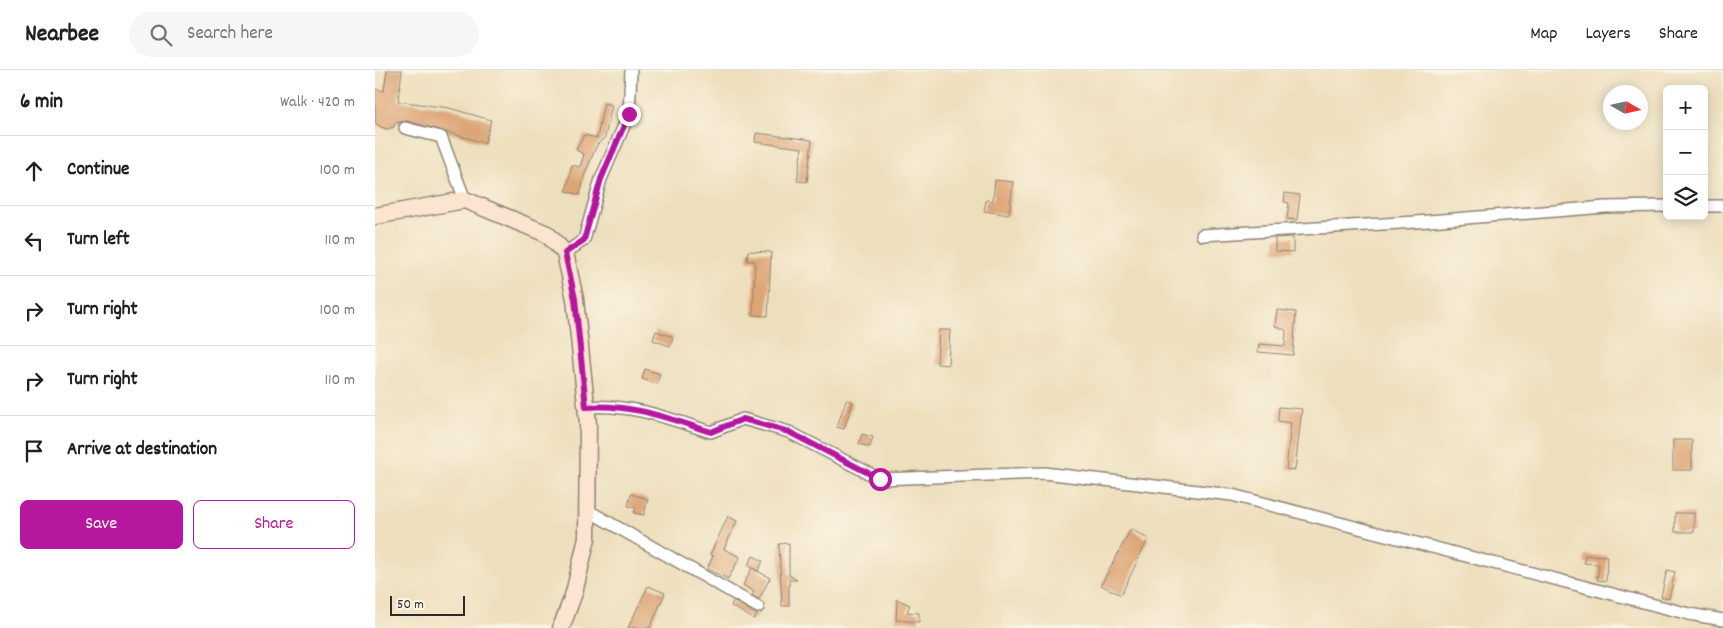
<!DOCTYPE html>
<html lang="en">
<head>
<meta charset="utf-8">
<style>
	body { margin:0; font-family:Dekko,sans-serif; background:#f6f6f6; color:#202124 }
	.controls { position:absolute; right:15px; top:15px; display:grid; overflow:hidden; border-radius:8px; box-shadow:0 2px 12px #0003 }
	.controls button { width:45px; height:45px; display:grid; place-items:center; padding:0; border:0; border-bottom:1px solid #e0e0e0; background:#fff; color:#202124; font:25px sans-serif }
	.compass { position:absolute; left:1228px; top:15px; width:45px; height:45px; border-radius:50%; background:#fff; box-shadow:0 2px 12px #0003; rotate:99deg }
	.scale { position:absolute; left:15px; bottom:12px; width:75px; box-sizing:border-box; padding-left:5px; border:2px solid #2b2b2b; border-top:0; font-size:14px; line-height:18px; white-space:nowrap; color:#2b2b2b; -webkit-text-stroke:4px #fcf5e5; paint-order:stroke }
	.stop { position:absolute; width:15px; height:15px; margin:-11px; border:4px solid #b5179e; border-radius:50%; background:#fff }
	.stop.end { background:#b5179e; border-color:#fff; box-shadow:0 1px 5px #0008 }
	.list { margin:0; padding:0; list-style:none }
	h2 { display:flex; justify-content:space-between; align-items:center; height:65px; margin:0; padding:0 20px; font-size:21px }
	h2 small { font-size:16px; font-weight:400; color:#757577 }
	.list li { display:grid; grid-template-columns:32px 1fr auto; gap:15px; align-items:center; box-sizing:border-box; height:70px; padding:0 20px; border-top:1px solid #e0e0e0 }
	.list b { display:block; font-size:19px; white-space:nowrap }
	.list em { font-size:16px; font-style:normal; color:#757577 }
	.actions { display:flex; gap:10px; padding:15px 20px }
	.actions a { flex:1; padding:11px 0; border:1px solid #b5179e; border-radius:8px; text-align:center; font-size:18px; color:#b5179e }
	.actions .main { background:#b5179e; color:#fff }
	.icon { flex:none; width:28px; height:28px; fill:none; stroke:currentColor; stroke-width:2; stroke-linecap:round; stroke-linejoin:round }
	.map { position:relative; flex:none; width:1348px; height:558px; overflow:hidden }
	header { display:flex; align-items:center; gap:30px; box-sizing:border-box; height:70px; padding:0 25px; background:#fff; border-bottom:1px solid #e0e0e0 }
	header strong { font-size:24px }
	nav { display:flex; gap:28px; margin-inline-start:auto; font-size:18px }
	.search { width:350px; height:45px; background:#f6f6f6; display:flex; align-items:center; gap:12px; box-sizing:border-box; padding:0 18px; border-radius:28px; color:#757577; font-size:19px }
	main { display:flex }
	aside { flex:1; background:#fff }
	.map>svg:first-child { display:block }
	.building { fill:#dda576 }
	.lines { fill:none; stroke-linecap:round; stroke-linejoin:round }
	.street-casing { stroke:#8c8474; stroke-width:14 }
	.secondary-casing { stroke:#8c8474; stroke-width:19 }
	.street { stroke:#fff; stroke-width:11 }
	.secondary { stroke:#fce5d0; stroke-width:16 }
	.route { stroke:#b5179e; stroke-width:6 }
</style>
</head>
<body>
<header>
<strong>Nearbee</strong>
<div class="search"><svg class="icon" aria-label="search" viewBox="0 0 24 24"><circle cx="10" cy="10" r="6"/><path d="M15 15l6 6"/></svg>Search here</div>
<nav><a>Map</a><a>Layers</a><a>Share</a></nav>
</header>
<main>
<aside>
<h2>6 min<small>Walk · 420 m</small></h2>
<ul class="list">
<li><svg class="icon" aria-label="ahead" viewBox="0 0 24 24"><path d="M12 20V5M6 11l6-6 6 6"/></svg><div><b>Continue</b></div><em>100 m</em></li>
<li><svg class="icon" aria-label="left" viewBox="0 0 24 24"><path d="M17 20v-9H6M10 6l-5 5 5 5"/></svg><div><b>Turn left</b></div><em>110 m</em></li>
<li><svg class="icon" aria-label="right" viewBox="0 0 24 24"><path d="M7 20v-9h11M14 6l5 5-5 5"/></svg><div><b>Turn right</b></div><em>100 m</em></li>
<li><svg class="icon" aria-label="right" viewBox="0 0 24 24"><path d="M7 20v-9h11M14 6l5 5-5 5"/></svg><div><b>Turn right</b></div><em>110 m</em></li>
<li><svg class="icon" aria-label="arrive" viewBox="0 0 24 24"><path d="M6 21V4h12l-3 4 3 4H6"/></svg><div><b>Arrive at destination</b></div></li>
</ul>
<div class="actions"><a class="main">Save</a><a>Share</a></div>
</aside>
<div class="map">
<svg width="1348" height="558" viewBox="0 0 1348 558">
	<rect width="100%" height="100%" fill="#fcf5e5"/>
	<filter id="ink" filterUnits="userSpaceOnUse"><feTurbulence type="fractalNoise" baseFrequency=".02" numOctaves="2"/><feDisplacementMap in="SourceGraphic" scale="10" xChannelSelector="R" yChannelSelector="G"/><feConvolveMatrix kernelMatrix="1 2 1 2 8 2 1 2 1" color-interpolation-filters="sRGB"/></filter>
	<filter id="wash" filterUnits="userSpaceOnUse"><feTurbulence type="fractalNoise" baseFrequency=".0096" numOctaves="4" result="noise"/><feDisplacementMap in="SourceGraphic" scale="20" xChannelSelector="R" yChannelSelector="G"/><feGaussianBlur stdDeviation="1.12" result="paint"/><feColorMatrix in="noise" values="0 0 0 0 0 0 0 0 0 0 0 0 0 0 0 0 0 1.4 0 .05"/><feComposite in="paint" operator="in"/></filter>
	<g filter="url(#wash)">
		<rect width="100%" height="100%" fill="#eddebc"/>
		<g id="blocks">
			<!-- building -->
			<g class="building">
				<path d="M 12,0 L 27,0 L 23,31 L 74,38 L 116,50 L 110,73 L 32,51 L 20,53 L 19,57 L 12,59 L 6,57 L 0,53 L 0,19 L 9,21 Z"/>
				<path d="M 229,33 L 237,35 L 230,67 L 222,75 L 210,103 L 205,125 L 191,121 L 197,95 L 205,97 L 209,84 L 201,80 L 209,65 L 222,68 Z"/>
				<path d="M 381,63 L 437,70 L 432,112 L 422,111 L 427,78 L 380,72 Z"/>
				<path d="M 620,110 L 638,112 L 634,145 L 609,141 L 611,130 L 618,131 Z"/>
				<path d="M 910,123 L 925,125 L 922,150 L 912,149 L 914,133 L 909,132 Z"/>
				<path d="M 918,167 L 918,182 L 900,181 L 900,168 Z"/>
				<path d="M 373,181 L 396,182 L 393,246 L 378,245 L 380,191 L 372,191 Z"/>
				<path d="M 902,240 L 921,242 L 918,285 L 883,282 L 884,274 L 910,276 L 911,260 L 900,256 Z"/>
				<path d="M 564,260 L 575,260 L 573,295 L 562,294 Z"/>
				<path d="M 281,261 L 298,267 L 295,276 L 278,270 Z"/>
				<path d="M 270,299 L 285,304 L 282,314 L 267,309 Z"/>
				<path d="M 471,330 L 478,332 L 469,359 L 462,357 Z"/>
				<path d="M 904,337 L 927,339 L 920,400 L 911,399 L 916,353 L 903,351 Z"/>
				<path d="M 487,364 L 498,367 L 495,377 L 484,374 Z"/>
				<rect x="1298" y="370" width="19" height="30"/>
				<path d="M 256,424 L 273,429 L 269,445 L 259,443 L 261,438 L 253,436 Z"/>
				<rect x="1300" y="443" width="19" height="19"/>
				<path d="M 353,446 L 362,451 L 349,479 L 365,487 L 353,509 L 332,499 L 338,486 L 335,485 Z"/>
				<path d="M 756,459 L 773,469 L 746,525 L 726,515 Z"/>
				<path d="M 414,473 L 414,505 L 422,510 L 414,510 L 414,536 L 407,536 L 404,474 Z"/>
				<path d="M 1210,485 L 1232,486 L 1231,511 L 1222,510 L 1224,494 L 1209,493 Z"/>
				<path d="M 378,486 L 388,491 L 383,501 L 373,495 Z"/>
				<path d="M 377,498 L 395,508 L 384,529 L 377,525 L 379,522 L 368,515 Z"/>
				<path d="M 1292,500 L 1300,502 L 1294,529 L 1286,527 Z"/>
				<path d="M 273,516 L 290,523 L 275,558 L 253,558 Z"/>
				<path d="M 522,529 L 535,535 L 532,542 L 544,543 L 544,552 L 521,550 Z"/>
				<path d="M 358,531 L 382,544 L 379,549 L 356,536 Z"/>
			</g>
		</g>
	</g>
	<g filter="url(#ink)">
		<use href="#blocks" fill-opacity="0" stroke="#8c8474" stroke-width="1"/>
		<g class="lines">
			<defs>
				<g id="street">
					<path d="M 30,58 L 66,67 L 90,130"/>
					<path d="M 1329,136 L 1348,136"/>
					<path d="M 827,165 L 1041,152 L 1230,137 L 1292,136"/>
					<path d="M 190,183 L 209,170 L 226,109 L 254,44 L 256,0"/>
					<path d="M 211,337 C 255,333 295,349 336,362 L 368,349 L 414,362 L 505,409 L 669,403 L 857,425 L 1314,544 L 1348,550"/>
					<path d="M 212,440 L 383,537"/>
				</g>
				<path id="secondary" d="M 0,146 L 90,130 L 172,164 L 190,183 L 200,229 L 213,354 L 212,468 L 199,523 L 186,558"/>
			</defs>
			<!-- street casing -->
			<use href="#street" class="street-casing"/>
			<!-- secondary casing -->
			<use href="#secondary" class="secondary-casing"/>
			<!-- street -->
			<use href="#street" class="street"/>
			<!-- secondary -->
			<use href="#secondary" class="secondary"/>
		</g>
	</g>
	<g class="lines" filter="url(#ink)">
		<!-- route -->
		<path class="route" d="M 254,44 L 226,109 L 209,170 L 190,183 L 200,229 L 211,337 C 255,333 295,349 336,362 L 368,349 L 414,362 L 505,409"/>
	</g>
</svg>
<div class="controls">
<button>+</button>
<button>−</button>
<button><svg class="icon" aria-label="layers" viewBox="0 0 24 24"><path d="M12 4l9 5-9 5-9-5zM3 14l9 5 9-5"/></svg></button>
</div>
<svg class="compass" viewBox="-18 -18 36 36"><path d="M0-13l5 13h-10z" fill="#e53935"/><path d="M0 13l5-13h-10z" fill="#757577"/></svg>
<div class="scale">50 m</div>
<div class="stop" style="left:505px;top:409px"></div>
<div class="stop end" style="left:254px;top:44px"></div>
</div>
</main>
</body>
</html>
